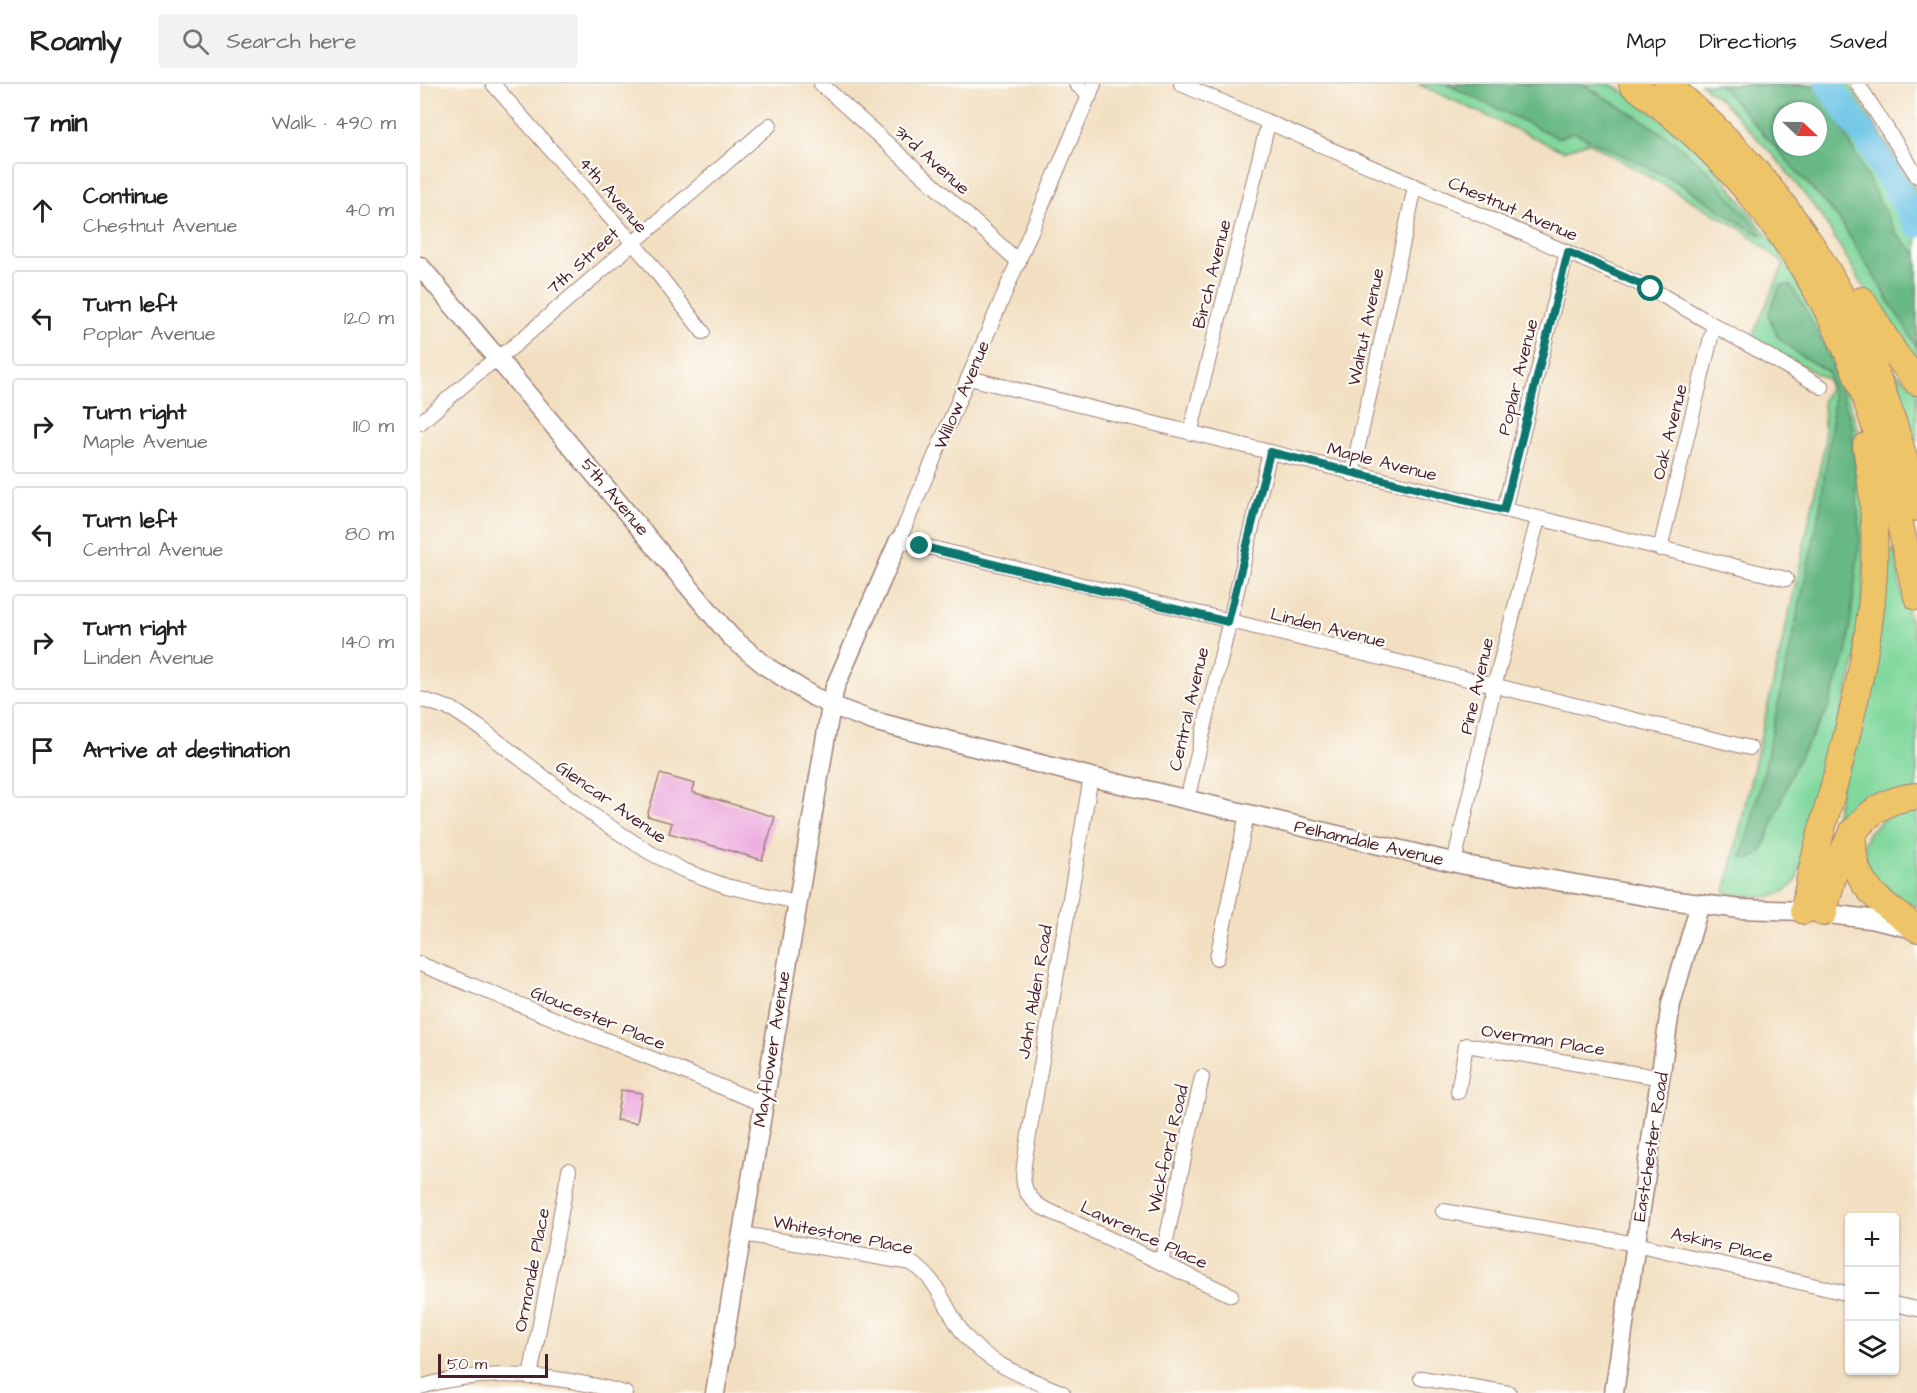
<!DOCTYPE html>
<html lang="en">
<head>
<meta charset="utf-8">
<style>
	body { margin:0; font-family:"Architects Daughter",sans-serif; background:#f2f2f2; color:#202124 }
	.controls { position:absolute; right:18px; bottom:18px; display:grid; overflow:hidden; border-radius:6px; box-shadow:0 2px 4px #0004 }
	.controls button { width:54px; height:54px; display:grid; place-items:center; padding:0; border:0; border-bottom:2px solid #e0e0e0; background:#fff; color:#202124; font:30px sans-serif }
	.compass { position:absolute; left:1353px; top:18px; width:54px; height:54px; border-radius:50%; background:#fff; box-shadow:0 2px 4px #0004; rotate:112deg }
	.scale { position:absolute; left:18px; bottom:15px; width:110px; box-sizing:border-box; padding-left:6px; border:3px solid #4a1f2b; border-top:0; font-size:16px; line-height:21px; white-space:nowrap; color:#4a1f2b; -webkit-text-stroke:4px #fdfcf7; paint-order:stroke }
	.stop { position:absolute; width:18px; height:18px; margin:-14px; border:4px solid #0f766e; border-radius:50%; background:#fff }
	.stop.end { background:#0f766e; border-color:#fff; box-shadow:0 2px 6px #0008 }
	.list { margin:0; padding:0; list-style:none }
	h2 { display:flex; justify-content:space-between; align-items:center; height:78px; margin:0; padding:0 24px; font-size:26px }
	h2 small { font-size:20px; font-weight:400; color:#757577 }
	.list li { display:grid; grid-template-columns:39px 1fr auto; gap:18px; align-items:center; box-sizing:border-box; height:96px; margin:0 12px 12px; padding:0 12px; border:2px solid #e0e0e0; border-radius:6px }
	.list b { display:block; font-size:22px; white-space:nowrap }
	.list p { margin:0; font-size:20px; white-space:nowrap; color:#757577 }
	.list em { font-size:20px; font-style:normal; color:#757577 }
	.icon { flex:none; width:33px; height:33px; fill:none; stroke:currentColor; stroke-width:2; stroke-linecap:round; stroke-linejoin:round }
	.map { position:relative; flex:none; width:1497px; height:1309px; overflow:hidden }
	header { display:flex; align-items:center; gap:36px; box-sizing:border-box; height:84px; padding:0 30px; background:#fff; border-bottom:2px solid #e0e0e0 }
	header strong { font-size:28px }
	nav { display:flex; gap:33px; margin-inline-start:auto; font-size:21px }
	.search { width:420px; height:54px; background:#f2f2f2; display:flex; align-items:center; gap:15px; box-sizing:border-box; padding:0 21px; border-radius:6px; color:#757577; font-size:22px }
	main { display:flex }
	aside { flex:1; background:#fff }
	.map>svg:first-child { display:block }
	.green { fill:#81d89d; stroke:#667c64; stroke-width:1.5; fill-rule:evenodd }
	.forest { fill:#68b884; stroke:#596c58; stroke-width:1.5; fill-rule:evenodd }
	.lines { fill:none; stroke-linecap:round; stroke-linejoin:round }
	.river { stroke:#68c3e6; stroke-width:27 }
	.building { fill:#ecaade }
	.minor-casing { stroke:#9e7f76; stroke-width:16 }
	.tertiary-casing { stroke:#9e7f76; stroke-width:21 }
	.motorway-casing { stroke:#9e7f76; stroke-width:28 }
	.minor { stroke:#fff; stroke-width:14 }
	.tertiary { stroke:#fff; stroke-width:18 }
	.motorway { stroke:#eec469; stroke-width:26 }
	.route { stroke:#0f766e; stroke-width:8 }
	.labels { text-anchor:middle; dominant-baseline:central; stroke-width:4.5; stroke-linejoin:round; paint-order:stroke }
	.street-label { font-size:18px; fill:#4a1f2b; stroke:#fdfcf7 }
</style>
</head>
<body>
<header>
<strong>Roamly</strong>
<div class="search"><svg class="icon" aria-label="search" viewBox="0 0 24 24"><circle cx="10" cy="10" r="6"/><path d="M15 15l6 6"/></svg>Search here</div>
<nav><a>Map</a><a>Directions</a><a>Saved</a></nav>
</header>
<main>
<aside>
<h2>7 min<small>Walk · 490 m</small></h2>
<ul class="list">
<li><svg class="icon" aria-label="ahead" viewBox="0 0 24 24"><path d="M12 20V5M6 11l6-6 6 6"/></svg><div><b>Continue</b><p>Chestnut Avenue</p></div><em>40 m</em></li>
<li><svg class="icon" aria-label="left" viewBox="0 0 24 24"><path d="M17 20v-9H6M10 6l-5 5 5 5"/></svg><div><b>Turn left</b><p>Poplar Avenue</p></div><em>120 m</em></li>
<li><svg class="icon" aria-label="right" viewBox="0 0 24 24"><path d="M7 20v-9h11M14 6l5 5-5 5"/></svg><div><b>Turn right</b><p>Maple Avenue</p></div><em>110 m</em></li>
<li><svg class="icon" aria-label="left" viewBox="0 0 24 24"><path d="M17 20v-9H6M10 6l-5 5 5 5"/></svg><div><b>Turn left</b><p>Central Avenue</p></div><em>80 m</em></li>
<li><svg class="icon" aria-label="right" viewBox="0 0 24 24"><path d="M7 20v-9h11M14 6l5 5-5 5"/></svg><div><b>Turn right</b><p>Linden Avenue</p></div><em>140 m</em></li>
<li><svg class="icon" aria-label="arrive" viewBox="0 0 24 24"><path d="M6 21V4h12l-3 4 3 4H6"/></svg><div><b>Arrive at destination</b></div></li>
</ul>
</aside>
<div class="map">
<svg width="1497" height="1309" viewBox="0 0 1497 1309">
	<rect width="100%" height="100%" fill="#fdfcf7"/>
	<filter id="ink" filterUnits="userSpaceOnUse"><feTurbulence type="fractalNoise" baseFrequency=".0167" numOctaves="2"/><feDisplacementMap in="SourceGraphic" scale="12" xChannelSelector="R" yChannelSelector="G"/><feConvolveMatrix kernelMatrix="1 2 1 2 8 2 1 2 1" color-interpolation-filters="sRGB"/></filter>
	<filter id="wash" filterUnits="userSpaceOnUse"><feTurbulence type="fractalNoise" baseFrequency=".008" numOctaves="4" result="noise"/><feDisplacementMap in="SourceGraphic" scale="24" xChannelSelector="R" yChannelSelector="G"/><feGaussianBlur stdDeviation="1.35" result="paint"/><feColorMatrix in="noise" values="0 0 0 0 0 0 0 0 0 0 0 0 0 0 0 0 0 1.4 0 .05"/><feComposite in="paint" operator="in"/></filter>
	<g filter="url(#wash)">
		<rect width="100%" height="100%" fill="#f2dfc1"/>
		<!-- green -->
		<g class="green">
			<path d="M 998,0 L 1190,0 L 1201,6 L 1281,65 L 1380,194 L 1422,289 L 1438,350 L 1446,401 L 1442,553 L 1376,797 C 1358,821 1332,811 1305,809 L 1379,486 L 1405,359 L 1403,316 L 1409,304 L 1408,296 L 1332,253 L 1364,180 L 1320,144 L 1168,58 L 1143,67 Z"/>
			<path d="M 1281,0 L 1429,0 L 1497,108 L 1497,279 L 1454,220 L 1403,134 L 1356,74 L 1303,18 ZM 1362,27 L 1398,27 L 1398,63 L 1362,63 Z"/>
			<path d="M 1473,286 L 1497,306 L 1497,359 Z"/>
			<path d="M 1475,466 L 1480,501 L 1497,563 L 1497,705 L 1420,752 L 1412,750 L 1466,468 Z"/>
			<path d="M 1497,725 L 1497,823 L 1475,815 L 1447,786 L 1444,759 L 1449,748 L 1469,730 Z"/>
		</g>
		<!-- forest -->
		<g class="forest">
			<path d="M 1026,0 L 1163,0 L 1226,38 L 1261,63 L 1291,90 L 1343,151 L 1334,148 L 1256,97 L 1154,48 L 1138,54 Z"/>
			<path d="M 1299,0 L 1401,2 L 1477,151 L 1497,170 L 1497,263 L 1419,135 ZM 1362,27 L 1398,27 L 1398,63 L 1362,63 Z"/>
			<path d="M 1361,201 L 1370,201 L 1383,220 L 1411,276 L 1432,342 L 1440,454 L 1427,568 L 1407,627 L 1374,683 L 1342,767 L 1331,775 L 1322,773 L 1343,691 L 1399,429 L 1412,337 L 1413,315 L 1408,288 L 1378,270 L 1357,252 L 1348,230 Z"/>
		</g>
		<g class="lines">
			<!-- river -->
			<path class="river" d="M 1408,0 L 1446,54 L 1497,140"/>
		</g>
		<g id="blocks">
			<!-- building -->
			<g class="building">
				<path d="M 240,690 L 275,700 L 272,708 L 355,733 L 342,776 L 249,749 L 252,739 L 227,732 Z"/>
				<path d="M 201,1006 L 222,1009 L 217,1039 L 196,1036 Z"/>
			</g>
		</g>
	</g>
	<g filter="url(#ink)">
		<use href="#blocks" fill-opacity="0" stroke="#9e7f76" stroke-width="1.5"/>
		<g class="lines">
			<defs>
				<g id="minor">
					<path d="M 73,0 L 225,173 L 283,248"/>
					<path d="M 401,0 L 599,178"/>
					<path d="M 656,0 L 670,12"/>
					<path d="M 674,0 L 479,456 L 1330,664"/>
					<path d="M 761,0 L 1231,205 L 1402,303"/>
					<path d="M 1438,0 L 1497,92"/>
					<path d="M 549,294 L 1366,495"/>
					<path d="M 0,339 L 60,287 L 94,262 L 350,41"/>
					<path d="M 770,349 L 848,40"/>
					<path d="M 932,390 L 995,103"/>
					<path d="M 1084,426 L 1147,168"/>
					<path d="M 1240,465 L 1294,241"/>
					<path d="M 0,615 L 32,625 L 62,645 L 181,737 L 229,768 L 263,786 L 306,802 L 377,818"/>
					<path d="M 671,693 L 606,1068 C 602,1092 599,1108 621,1123 L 811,1211"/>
					<path d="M 767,716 L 850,368"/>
					<path d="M 1034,779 L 1074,603 L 1118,435"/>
					<path d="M 797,874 L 827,730"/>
					<path d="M 0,880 L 343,1020"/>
					<path d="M 1038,1008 L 1046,961 L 1242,994"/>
					<path d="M 1023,1127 L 1216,1160 L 1430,1210"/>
					<path d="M 323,1150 L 491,1179 C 520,1195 526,1229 546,1253 C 571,1282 608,1294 643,1309"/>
					<path d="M 741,1179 L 782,993"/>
					<path d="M 1474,1220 L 1497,1225"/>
					<path d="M 110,1293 L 149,1086"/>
					<path d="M 1001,1294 L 1089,1309"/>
					<path d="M 0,1303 C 65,1283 140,1291 205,1309"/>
				</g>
				<g id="tertiary">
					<path d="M 0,182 L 311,553 L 347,583 L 394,613 L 426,627 L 453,637 L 671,693 L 1045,781 L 1242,815 L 1320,825 L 1384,827 L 1450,835 L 1490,844"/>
					<path d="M 295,1309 L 411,622 L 415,603 L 479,456"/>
					<path d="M 1194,1309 L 1251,920 L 1280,820"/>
				</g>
				<g id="motorway">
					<path d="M 1212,0 C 1326,82 1409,200 1452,333 C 1471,392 1482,453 1497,513"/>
					<path d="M 1247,0 C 1388,119 1455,246 1497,424"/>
					<path d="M 1442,216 L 1476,271 L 1497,298"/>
					<path d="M 1433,747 C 1430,804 1457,813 1497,845"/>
					<path d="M 1384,827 C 1391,780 1405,735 1417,690 C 1447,573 1467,483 1446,362"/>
					<path d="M 1404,829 C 1415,776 1434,717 1497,712"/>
				</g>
			</defs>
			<!-- minor casing -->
			<use href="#minor" class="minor-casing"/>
			<!-- tertiary casing -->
			<use href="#tertiary" class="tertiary-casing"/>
			<!-- motorway casing -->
			<use href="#motorway" class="motorway-casing"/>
			<!-- minor -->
			<use href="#minor" class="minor"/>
			<!-- tertiary -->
			<use href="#tertiary" class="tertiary"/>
			<!-- motorway -->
			<use href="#motorway" class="motorway"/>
		</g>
	</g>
	<g class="lines" filter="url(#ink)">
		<!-- route -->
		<path class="route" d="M 500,462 L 808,538 L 850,368 L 1084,426 L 1148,168 L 1231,205"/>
	</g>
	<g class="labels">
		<!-- street labels -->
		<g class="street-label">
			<text transform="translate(512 76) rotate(42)">3rd Avenue</text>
			<text transform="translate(193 111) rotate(49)">4th Avenue</text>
			<text transform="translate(1093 125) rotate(23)">Chestnut Avenue</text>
			<text transform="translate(163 177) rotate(-42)">7th Street</text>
			<text transform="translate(792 190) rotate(-76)">Birch Avenue</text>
			<text transform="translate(946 243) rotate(-78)">Walnut Avenue</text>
			<text transform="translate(1098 293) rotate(-76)">Poplar Avenue</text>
			<text transform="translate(542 311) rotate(-67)">Willow Avenue</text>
			<text transform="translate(1250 348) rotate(-76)">Oak Avenue</text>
			<text transform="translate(962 378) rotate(14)">Maple Avenue</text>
			<text transform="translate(195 413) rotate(50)">5th Avenue</text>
			<text transform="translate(908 544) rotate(14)">Linden Avenue</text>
			<text transform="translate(1057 602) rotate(-77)">Pine Avenue</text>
			<text transform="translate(769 625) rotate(-77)">Central Avenue</text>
			<text transform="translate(191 718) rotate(35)">Glencar Avenue</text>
			<text transform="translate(949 759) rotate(13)">Pelhamdale Avenue</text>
			<text transform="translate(615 908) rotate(-80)">John Alden Road</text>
			<text transform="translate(178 934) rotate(22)">Gloucester Place</text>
			<text transform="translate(1123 956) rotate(9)">Overman Place</text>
			<text transform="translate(352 965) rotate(-81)">Mayflower Avenue</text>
			<text transform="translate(1231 1063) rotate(-81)">Eastchester Road</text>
			<text transform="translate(748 1065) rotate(-77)">Wickford Road</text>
			<text transform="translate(423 1151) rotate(11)">Whitestone Place</text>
			<text transform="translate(724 1151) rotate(25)">Lawrence Place</text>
			<text transform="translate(1302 1161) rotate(13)">Askins Place</text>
			<text transform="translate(112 1186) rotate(-79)">Ormonde Place</text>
		</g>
	</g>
</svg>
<div class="controls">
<button>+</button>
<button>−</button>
<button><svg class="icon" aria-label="layers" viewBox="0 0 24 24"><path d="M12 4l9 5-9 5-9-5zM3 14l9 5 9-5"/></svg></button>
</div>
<svg class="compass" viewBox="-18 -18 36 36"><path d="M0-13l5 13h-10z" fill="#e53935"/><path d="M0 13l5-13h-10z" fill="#757577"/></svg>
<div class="scale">50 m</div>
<div class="stop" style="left:1231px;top:205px"></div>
<div class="stop end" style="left:500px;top:462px"></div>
</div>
</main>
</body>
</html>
